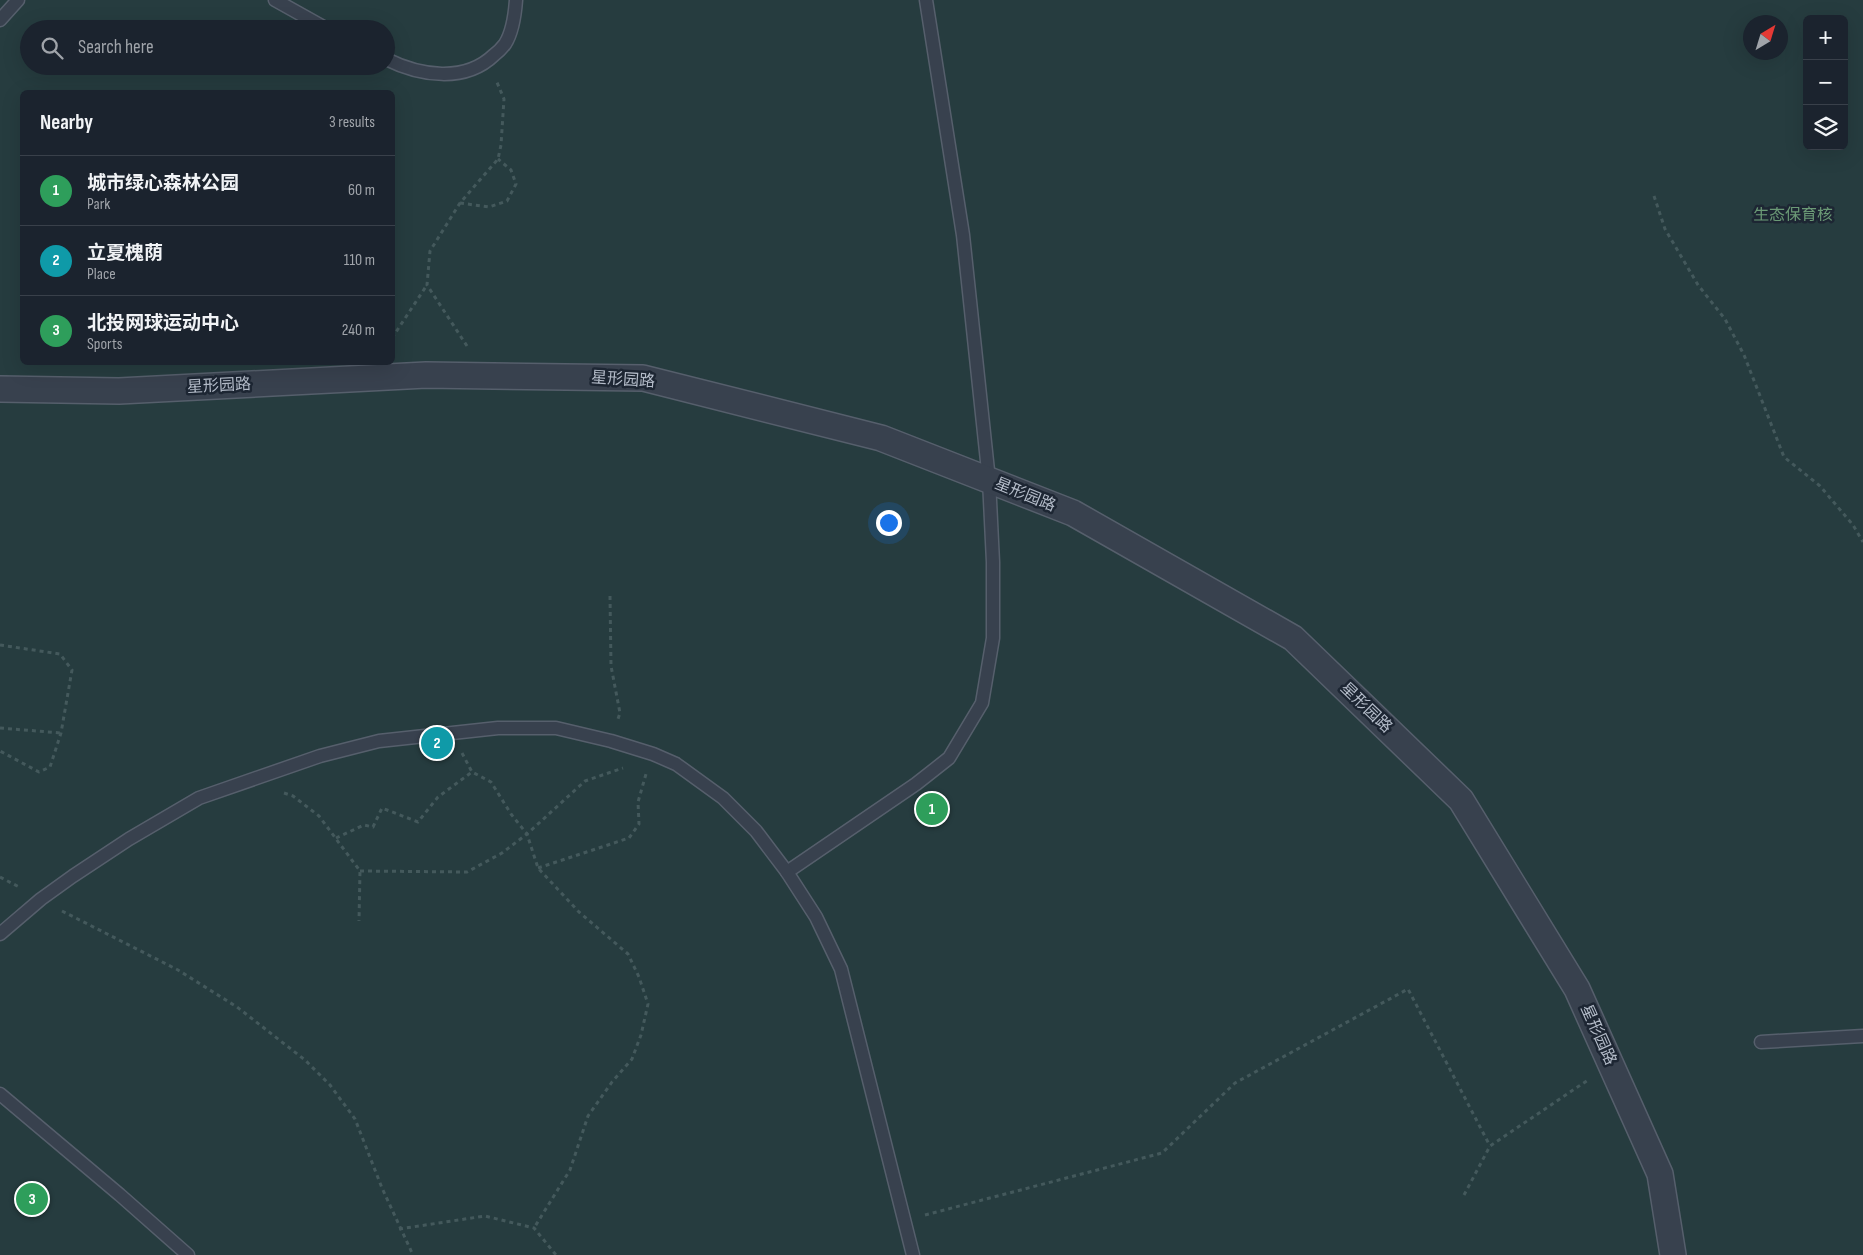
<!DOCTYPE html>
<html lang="en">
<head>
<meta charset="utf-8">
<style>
	body { margin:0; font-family:"Sofia Sans Condensed","Noto Sans SC",sans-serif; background:#282f3a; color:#f1f3f6 }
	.controls { position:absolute; right:15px; top:15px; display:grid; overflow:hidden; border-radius:8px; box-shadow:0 5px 20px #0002 }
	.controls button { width:45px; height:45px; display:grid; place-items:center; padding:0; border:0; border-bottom:1px solid #39404a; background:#1b232e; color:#f1f3f6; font:25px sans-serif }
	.compass { position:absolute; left:1743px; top:15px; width:45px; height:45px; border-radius:50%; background:#1b232e; box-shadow:0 5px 20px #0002; rotate:38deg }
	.you { position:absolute; left:888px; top:522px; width:18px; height:18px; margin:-12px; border:4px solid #fff; border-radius:50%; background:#1a73e8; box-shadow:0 0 0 8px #1a73e833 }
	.badge { display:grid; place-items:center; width:32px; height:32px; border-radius:50%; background:#8ab4f8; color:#fff; font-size:16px; font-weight:700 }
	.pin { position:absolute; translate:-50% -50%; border:2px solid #fff; box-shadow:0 1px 5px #0006 }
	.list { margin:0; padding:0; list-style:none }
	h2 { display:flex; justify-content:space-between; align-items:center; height:65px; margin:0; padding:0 20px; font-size:21px }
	h2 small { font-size:16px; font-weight:400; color:#a0a4aa }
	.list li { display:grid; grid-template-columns:32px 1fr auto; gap:15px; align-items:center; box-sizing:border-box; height:70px; padding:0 20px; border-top:1px solid #39404a }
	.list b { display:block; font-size:19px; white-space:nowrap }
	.list p { margin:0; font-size:16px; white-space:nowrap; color:#a0a4aa }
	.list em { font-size:16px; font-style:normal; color:#a0a4aa }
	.icon { flex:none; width:28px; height:28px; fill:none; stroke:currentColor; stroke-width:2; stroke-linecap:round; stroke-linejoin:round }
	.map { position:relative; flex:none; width:1863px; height:1255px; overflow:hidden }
	.search { position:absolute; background:#1b232e; box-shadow:0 5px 20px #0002; left:20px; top:20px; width:375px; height:55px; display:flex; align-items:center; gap:12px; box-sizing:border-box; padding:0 18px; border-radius:28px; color:#a0a4aa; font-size:19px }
	.panel { position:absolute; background:#1b232e; box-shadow:0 5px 20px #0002; left:20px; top:90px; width:375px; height:275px; border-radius:8px }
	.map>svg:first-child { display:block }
	.green { fill:#263c3f; fill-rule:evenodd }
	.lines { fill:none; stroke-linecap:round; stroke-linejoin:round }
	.lane-casing { stroke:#565f6c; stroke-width:15 }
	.street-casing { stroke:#565f6c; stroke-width:28 }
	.path { stroke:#44595c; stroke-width:3; stroke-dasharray:4 4; stroke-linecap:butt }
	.lane { stroke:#38414e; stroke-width:12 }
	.street { stroke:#38414e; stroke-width:25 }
	.labels { text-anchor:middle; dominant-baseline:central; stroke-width:5; stroke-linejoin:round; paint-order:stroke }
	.park-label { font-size:16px; fill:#6b9a76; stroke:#1d2633 }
	.street-label { font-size:16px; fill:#b4bcc9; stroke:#1d2633 }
</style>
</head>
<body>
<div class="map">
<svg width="1863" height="1255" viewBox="0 0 1863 1255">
	<rect width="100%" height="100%" fill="#242f3e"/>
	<!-- green -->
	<path class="green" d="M 0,0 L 1863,0 L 1863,1255 L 0,1255 ZM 1807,19 L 1844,19 L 1844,146 L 1807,146 ZM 1750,22 L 1780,22 L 1780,52 L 1750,52 ZM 29,29 L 386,29 L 386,66 L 29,66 ZM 22,92 L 392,92 L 392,362 L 22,362 Z"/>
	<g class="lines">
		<defs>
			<g id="lane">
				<path d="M 275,0 L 327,29"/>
				<path d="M 0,20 L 18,0"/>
				<path d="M 386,59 C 420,76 465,83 494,55 C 498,52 502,48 505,44 C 512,33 515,14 516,0"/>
				<path d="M 787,872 L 916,784 L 949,758 L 982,703 L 993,638 L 993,562 L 989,480 L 963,235 L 926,0"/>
				<path d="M 0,934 L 41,899 L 73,876 L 129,839 L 199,798 L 320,756 L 379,741 L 498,728 L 556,728 L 611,741 L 653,754 L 676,764 L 723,798 L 756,831 L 787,872 L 816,917 L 841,969 L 913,1255"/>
				<path d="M 1761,1042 L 1863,1036"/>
				<path d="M 0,1094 L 120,1195 L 188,1255"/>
			</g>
			<path id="street" d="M 0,389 L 119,391 L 426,375 L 643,378 L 881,438 L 1073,513 L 1293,638 L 1461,800 L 1577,989 L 1660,1174 L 1673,1255"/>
		</defs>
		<!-- lane casing -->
		<use href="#lane" class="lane-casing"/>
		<!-- street casing -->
		<use href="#street" class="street-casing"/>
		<!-- path -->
		<g class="path">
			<path d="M 1654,196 L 1665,229 L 1698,285 L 1725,319 L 1744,355 L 1784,457 L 1820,486 L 1853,525 L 1863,542"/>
			<path d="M 460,203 L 489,207 L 507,201 L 516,184 L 511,170 L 498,159"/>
			<path d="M 392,338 L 427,285"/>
			<path d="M 467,346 L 427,285 L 430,251 L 460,203 L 498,159 L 501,145 L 504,99 L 496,80"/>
			<path d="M 610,596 L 611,666 L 620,713 L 618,719"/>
			<path d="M 0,645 L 60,654 L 72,670 L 61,733 L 50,767 L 39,772 L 0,751"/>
			<path d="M 0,728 L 61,733"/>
			<path d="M 462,753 L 472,772 L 491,782 L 511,814 L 527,834 L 538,868 L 579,912 L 628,954 L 639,977 L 648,1004 L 641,1035 L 632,1059 L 612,1082 L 588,1116 L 570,1170 L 534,1228"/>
			<path d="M 284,793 L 293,796 L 319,816 L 360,871 L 359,921"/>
			<path d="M 336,838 L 364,825 L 373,827 L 382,808 L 418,822 L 438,797 L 472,772"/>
			<path d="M 538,868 L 629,838 L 639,824 L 638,802 L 646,774"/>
			<path d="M 360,871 L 467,872 L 502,853 L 527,834 L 585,781 L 623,768"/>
			<path d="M 0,877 L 21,888"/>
			<path d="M 62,911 L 178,970 L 237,1007 L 305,1060 L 330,1085 L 355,1119 L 382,1188 L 413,1255"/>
			<path d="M 1464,1195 L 1490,1146 L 1588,1080"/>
			<path d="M 925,1215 L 1162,1153 L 1235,1083 L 1408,989 L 1490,1146"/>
			<path d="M 399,1229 L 485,1216 L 534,1228 L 556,1255"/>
		</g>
		<!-- lane -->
		<use href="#lane" class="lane"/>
		<!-- street -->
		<use href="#street" class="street"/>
	</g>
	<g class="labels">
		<!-- park labels -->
		<g class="park-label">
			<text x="1793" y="215">生态保育核</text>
		</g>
		<!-- street labels -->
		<g class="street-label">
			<text transform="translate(623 380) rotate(4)">星形园路</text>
			<text transform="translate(219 386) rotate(-3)">星形园路</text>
			<text transform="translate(1025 495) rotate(22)">星形园路</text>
			<text transform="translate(1366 708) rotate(44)">星形园路</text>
			<text transform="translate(1598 1035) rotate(66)">星形园路</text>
		</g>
	</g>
</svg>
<div class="controls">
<button>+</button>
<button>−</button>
<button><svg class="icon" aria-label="layers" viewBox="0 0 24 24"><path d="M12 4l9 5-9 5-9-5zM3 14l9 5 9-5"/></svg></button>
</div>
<svg class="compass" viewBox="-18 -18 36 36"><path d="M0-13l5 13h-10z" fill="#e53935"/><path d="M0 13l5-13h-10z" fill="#a0a4aa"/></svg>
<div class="you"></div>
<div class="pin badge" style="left:932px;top:809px;background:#2e9e5b">1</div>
<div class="pin badge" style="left:437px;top:743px;background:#0f9aa8">2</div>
<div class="pin badge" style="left:32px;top:1199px;background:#2e9e5b">3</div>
<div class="search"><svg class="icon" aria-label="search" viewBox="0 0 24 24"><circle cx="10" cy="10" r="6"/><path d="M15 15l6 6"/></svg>Search here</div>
<section class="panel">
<h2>Nearby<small>3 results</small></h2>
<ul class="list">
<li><span class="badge" style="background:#2e9e5b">1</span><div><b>城市绿心森林公园</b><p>Park</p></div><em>60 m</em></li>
<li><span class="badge" style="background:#0f9aa8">2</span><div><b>立夏槐荫</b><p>Place</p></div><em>110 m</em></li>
<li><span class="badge" style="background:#2e9e5b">3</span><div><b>北投网球运动中心</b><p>Sports</p></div><em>240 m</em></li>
</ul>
</section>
</div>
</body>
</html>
